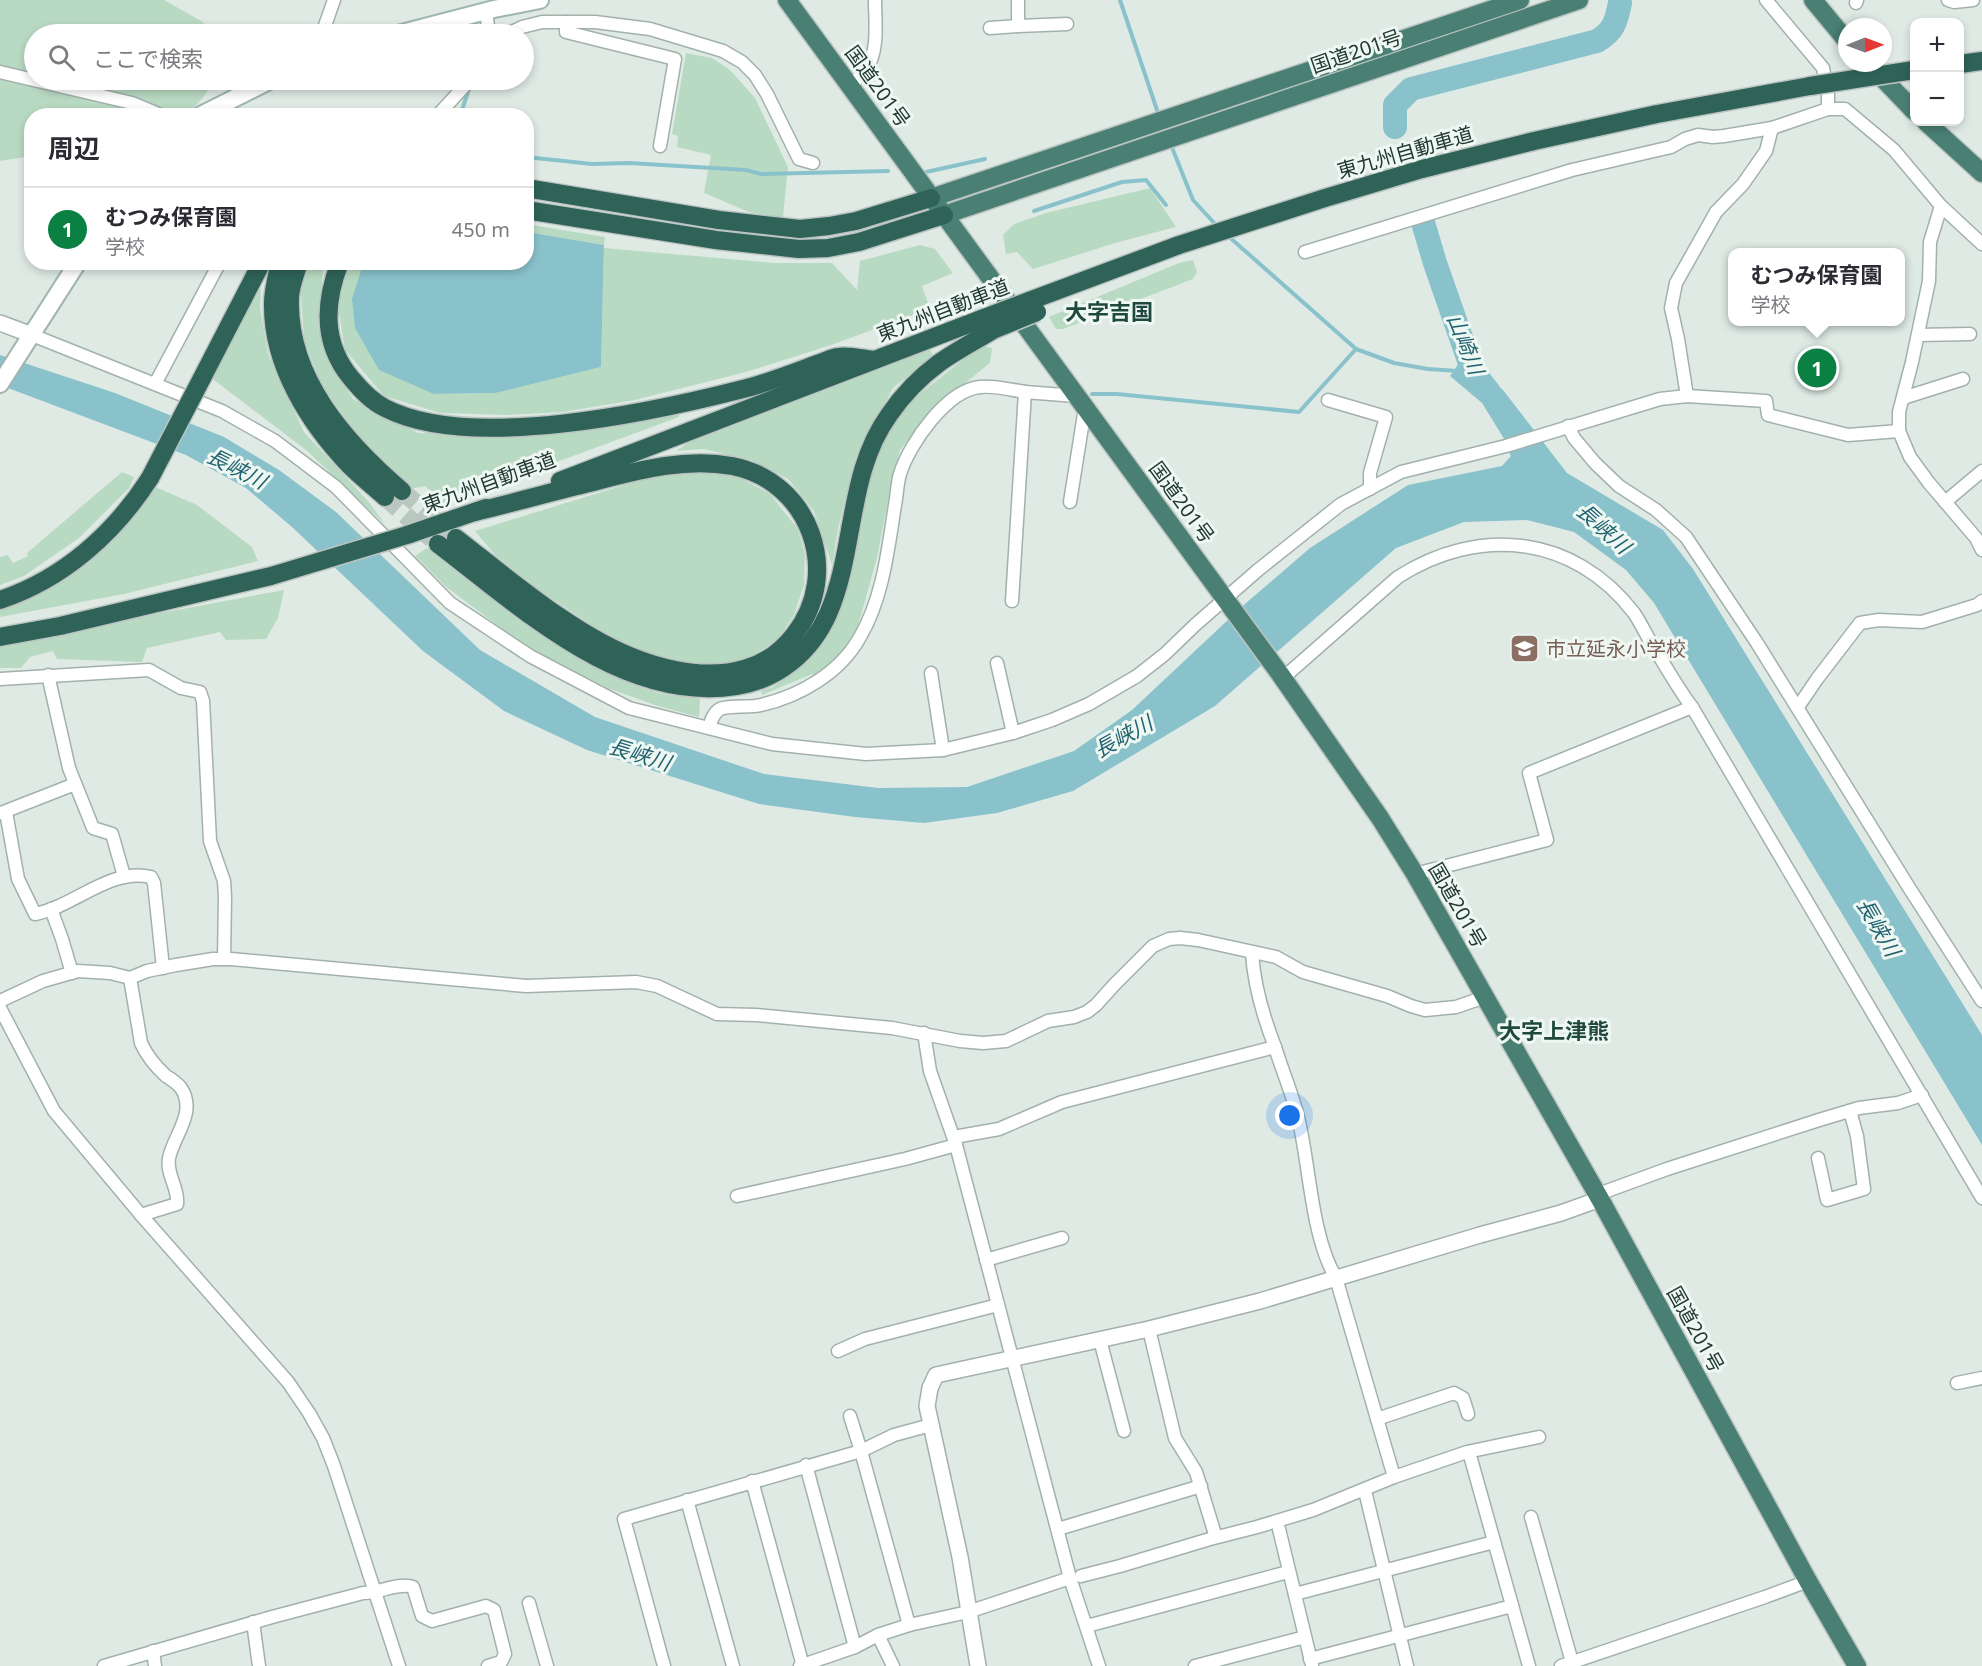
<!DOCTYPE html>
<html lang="ja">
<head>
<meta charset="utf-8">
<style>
	body { margin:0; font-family:"Noto Sans","Noto Sans JP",sans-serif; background:#f7f7f7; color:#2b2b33 }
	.controls { position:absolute; right:18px; top:18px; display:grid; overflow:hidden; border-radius:12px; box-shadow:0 3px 9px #0003 }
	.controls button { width:54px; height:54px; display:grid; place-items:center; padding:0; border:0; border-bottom:2px solid #e1e1e2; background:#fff; color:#2b2b33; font:30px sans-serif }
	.compass { position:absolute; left:1838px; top:18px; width:54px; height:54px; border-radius:50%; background:#fff; box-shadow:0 3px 9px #0003; rotate:89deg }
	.you { position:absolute; left:1290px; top:1116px; width:21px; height:21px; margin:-15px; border:4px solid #fff; border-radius:50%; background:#1a73e8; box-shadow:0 0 0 9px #1a73e833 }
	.badge { display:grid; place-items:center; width:39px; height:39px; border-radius:50%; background:#0b8043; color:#fff; font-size:20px; font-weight:700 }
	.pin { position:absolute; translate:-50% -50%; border:3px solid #fff; box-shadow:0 2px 6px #0006 }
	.popup { position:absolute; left:1728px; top:248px; width:177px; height:78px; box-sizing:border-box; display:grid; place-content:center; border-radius:12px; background:#fff; filter:drop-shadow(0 2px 4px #0005); font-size:20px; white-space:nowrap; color:#7c7c81 }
	.popup b { font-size:22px; color:#2b2b33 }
	.popup::after { content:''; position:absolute; left:50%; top:100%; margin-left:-12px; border:12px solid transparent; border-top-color:#fff }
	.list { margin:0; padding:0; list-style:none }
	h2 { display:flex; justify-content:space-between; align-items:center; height:78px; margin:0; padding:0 24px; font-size:26px }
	h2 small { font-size:20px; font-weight:400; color:#7c7c81 }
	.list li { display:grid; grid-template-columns:39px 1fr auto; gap:18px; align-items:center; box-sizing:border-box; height:84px; padding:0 24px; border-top:2px solid #e1e1e2 }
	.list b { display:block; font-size:22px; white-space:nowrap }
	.list p { margin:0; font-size:20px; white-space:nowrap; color:#7c7c81 }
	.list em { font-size:20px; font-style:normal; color:#7c7c81 }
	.icon { flex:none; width:33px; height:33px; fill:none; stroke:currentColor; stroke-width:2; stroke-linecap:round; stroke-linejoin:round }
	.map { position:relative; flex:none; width:1982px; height:1666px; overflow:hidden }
	.search { position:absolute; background:#fff; box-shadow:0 3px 9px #0003; left:24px; top:24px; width:510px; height:66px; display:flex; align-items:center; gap:15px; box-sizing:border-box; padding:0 21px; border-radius:33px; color:#7c7c81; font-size:22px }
	.panel { position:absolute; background:#fff; box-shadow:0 3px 9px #0003; left:24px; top:108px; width:510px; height:162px; border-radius:24px }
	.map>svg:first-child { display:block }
	.green { fill:#b9dac2 }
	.water { fill:#8ac2cc }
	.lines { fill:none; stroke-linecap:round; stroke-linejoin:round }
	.stream { stroke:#8ac2cc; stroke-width:4 }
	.river { stroke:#8ac2cc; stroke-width:24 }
	.motorway-tunnel { stroke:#b9c7c1; stroke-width:18; stroke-dasharray:18 9; stroke-linecap:butt }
	.minor-casing { stroke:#a2b1ac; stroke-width:15 }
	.tertiary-casing { stroke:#a2b1ac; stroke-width:18 }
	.secondary-casing { stroke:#9fb5ad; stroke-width:20 }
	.trunk-casing { stroke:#bcc4c2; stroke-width:21 }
	.motorway-casing { stroke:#bcc4c2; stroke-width:21 }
	.minor { stroke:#fff; stroke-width:12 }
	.tertiary { stroke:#fff; stroke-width:15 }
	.secondary { stroke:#fff; stroke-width:16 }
	.trunk { stroke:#4a8074; stroke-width:18 }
	.motorway { stroke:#2f6358; stroke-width:18 }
	.motorway-bridge-casing { stroke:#bcc4c2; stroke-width:21; stroke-linecap:butt }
	.motorway-bridge { stroke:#2f6358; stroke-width:18 }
	.labels { text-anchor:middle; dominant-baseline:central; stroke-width:6; stroke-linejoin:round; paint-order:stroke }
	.street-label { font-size:20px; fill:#213932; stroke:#eff7f3 }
	.education-label { font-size:20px; fill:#785e54; stroke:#eff7f3; text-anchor:start }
	.water-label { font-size:21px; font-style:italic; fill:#206370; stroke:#eff7f3 }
	.quarter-label { font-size:22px; font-weight:bold; fill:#1f493f; stroke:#eff7f3 }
</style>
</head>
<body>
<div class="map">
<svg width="1982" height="1666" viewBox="0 0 1982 1666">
	<rect width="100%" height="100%" fill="#dfeae5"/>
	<!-- green -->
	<g class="green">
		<path d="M 0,0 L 164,0 L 203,22 L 213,34 L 34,34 L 34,80 L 213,80 C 207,95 197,106 183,115 L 32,116 L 31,156 L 0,161 Z"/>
		<path d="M 686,53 L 712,58 L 730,70 L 755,98 L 788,167 L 783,218 L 749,212 L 704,193 L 711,155 L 677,147 L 678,136 L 672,134 Z"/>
		<path d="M 1150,188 L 1176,227 L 1115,243 L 1033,269 L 1017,252 L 1006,254 L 1003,235 L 1014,224 L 1046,213 Z"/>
		<path d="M 526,224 L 605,237 L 604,245 L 527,232 Z"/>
		<path d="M 920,245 L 935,249 L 953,273 L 922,286 L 930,309 L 831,345 L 746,372 L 635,400 L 563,412 L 507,415 L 440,413 L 384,396 L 345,350 L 337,300 L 351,263 L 366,263 L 361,270 L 434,394 L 496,393 L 601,367 L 604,248 L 775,263 L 832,263 L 857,290 L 860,261 Z"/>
		<path d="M 1193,260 L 1197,272 L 1193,279 L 1063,329 L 1056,329 L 1049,317 L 1179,263 Z"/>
		<path d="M 309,263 L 328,263 L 323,271 L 318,328 L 332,367 L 353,399 L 418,433 L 533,435 L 595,428 L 677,411 L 679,417 L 443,504 L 425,486 L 410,489 L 360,439 L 321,384 L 304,339 L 300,281 Z"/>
		<path d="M 257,287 L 261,289 L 260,307 L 268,354 L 304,432 L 368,501 L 385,524 L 306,450 L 210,377 Z"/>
		<path d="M 982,346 L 992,348 L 990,363 L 933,409 L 900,450 L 889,496 L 877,558 L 858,626 L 840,655 L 818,677 L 812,674 L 762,695 L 761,691 L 773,687 L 808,661 L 842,603 L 858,538 L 868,485 L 880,445 L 907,404 L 970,354 Z"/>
		<path d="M 930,349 L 933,356 L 893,388 L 856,457 L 838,529 L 832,565 L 814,511 L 788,479 L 751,460 L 704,449 L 676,451 L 689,442 Z"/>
		<path d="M 698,471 L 738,477 L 770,494 L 798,529 L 805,555 L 804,585 L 794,615 L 778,639 L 751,657 L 718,666 L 687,664 L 642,653 L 593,626 L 538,589 L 495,555 L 475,531 L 663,473 Z"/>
		<path d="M 122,472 L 134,477 L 129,488 L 79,538 L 24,576 L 0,585 L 0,557 L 8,555 L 13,563 L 28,556 L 27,553 Z"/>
		<path d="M 153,486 L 197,505 L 252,547 L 258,561 L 124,594 L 0,617 L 0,606 L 35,594 Z"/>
		<path d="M 427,548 C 497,603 568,666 655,692 C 669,696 685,697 700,699 L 699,717 L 658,706 L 610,689 L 525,646 L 445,586 L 415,556 Z"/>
		<path d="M 284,590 L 278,618 L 266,639 L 226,640 L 220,632 L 147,648 L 142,662 L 57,659 L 53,651 L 30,657 L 21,668 L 0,668 L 0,643 Z"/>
	</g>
	<!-- water -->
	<g class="water">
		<path d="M 527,232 L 604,245 L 601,367 L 496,393 L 434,394 L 379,370 L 355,328 L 352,299 L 361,270 L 366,263 L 526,262 Z"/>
		<path d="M 0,355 L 115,393 L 224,437 L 279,470 L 336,512 L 480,650 L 595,717 L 764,774 L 878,788 L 967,787 L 1074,751 L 1132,710 L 1246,603 L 1310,548 L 1408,485 L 1502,466 L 1511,456 L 1503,437 L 1482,403 L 1450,376 L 1459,363 L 1477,368 L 1503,390 L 1567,473 L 1663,530 L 1693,569 L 1982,1035 L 1982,1145 L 1654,603 L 1626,570 L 1574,532 L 1527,520 L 1464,522 L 1396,548 L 1215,706 L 1073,791 L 997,813 L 924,823 L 855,817 L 759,804 L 587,750 L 504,711 L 423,651 L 292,527 L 246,488 L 186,455 L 0,385 Z"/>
	</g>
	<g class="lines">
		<!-- stream -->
		<g class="stream">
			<path d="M 1120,0 L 1159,116"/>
			<path d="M 460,116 L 469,89"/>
			<path d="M 1171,145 L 1193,200 L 1217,226"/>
			<path d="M 526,157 L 592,164 L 629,163 L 746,170 L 761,174 L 888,171"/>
			<path d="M 926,172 L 985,159"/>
			<path d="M 1034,211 L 1122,182 L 1146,180 L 1166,205"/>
			<path d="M 1227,235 L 1356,349 L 1394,363 L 1428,369 L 1458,371"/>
			<path d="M 1092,394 L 1117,394 L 1299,412 L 1356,349"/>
		</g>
		<!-- river -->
		<g class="river">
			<path d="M 1395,127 L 1395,105 L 1411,89 L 1597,41 C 1614,31 1616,22 1620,3"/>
			<path d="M 1424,226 L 1435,263 L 1473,372 L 1489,392"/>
		</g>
		<!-- motorway-tunnel -->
		<g class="motorway-tunnel">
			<path d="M 402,491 L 456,538"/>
			<path d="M 385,497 L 432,539"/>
		</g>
		<defs>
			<g id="minor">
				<path d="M 1018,0 L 1018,26 L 1067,24"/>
				<path d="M 1766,0 L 1823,68 L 1828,95 L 1828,109"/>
				<path d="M 1948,0 L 1954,2 L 1973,0"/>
				<path d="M 1856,3 L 1857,0"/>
				<path d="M 486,11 L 489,34"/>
				<path d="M 566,22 L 566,32 L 675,59 L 660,146"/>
				<path d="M 990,28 L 1018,26"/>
				<path d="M 322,34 L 334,0"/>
				<path d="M 508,34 L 522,27 L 542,22 L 595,22 L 650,29 L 723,51 L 742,62 L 755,75 L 767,94 L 799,159 L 813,163"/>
				<path d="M 0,72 L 132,103 L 163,116"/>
				<path d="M 850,86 C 856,80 862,75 867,68 C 879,49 875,22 875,0"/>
				<path d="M 437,116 L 470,80"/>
				<path d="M 1941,206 L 1930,242 L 1929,281 L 1912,362 L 1899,412 L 1899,431 L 1910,457 L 1929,483 L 1976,538 L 1982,550"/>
				<path d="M 1305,252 L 1572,170 L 1671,147 L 1685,139 L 1698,135 L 1713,137 L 1724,136 L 1772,128 L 1828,109 L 1845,109 L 1894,150 L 1941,206 L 1982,244"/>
				<path d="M 32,335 L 222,411 L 275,441 L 336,487 L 450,603 L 530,656 L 629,708 L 772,744 L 866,754 L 943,750 L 1013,733 L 1052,720 L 1089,704 L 1137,676 L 1165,654 L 1195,625 L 1258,570 L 1341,504 L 1401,472 L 1506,446 L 1660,399 L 1687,396 L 1766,401 L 1768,415 L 1848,435 L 1899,431"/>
				<path d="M 1918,335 L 1970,334"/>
				<path d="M 155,384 L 220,262"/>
				<path d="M 1687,396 L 1678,339 L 1671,308 L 1676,283 L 1716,212 L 1743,184 L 1766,151 L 1772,128"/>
				<path d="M 1903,398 L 1963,379"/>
				<path d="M 1328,400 L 1386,417 L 1370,473 L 1370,489"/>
				<path d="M 1568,426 L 1574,438 L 1595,463 L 1619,486 L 1656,510 L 1686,537 L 1757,643 L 1908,886 L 1982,1001"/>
				<path d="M 1070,502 L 1085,408"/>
				<path d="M 1945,502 L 1982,471"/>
				<path d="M 1012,601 L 1025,392 L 1076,396"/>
				<path d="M 997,663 L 1013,733"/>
				<path d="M 931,673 L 943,750"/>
				<path d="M 48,675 L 69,768 L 93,828 L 112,834 L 124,876"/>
				<path d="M 1283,678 L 1398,577 C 1479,525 1574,535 1634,613 C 1640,622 1645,632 1650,641 C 1664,663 1676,686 1692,707"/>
				<path d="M 0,679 L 149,670 L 181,688 L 200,692 L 203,701 L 210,841 L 224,881 L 225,897 L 224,959"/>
				<path d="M 1798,707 L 1817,679 L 1860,623 L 1879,620 L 1922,622 L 1977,605 L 1982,601"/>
				<path d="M 709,728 C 711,721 713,713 720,709 C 732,705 749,708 761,705 C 800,696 840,673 860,637 C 883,598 888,549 895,505 C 897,495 897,484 900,474 C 909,444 947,390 980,387 C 994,385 1011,390 1025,392"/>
				<path d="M 6,812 L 18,879 L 35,914 C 73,907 111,867 151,877 L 154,883 L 163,968"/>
				<path d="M 1,813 L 75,784"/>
				<path d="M 1415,874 L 1547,840 L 1529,773 L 1692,707 L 1982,1198"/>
				<path d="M 51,909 L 62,939 L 72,973"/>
				<path d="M 130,978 L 141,1043 C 147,1056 155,1066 166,1076 C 171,1079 177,1083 181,1088 C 197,1112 174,1135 169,1158 C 166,1175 179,1188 177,1204 L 141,1215"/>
				<path d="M 0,1001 L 43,981 L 78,971 L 110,973 L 130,978 L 147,971 L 176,965 L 213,959 L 231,959 L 526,986 L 636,982 L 657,986 L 717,1014 L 756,1015 L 892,1028 L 960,1041 L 983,1043 L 1006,1041 L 1048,1021 L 1074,1017 L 1087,1012 L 1096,1005 L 1114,985 L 1153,946 L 1169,939 L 1180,938 L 1198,940 L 1276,957 L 1303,972 L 1387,996 L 1411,1006 L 1425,1010 L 1456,1007 L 1485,997"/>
				<path d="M 0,1008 L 54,1111 L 141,1215 L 288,1382 L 309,1413 L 323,1438 L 334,1466 L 399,1666"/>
				<path d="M 924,1033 L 930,1071 L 956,1145 L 1070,1578 L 1099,1666"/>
				<path d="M 1275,1047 C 1282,1070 1292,1093 1298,1117 C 1310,1166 1311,1236 1336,1278 L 1394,1477"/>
				<path d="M 954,1137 L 999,1129 L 1062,1102 L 1275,1047 C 1263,1016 1254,986 1252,953"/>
				<path d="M 1818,1158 L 1827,1200 L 1864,1189 L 1857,1136 L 1850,1111"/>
				<path d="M 737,1196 L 905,1159 L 956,1145"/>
				<path d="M 1600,1199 L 1604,1192 L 1667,1169 L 1819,1120 L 1859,1108 L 1898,1103 L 1922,1095"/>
				<path d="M 986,1260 L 1062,1238"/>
				<path d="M 1149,1329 L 1175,1438 L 1196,1472 L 1214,1531"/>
				<path d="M 1100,1340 L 1124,1431"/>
				<path d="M 838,1351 L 865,1339 L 998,1305"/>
				<path d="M 1957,1383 L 1982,1378"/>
				<path d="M 850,1416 L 861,1451 L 894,1435 L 931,1425"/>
				<path d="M 1377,1419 L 1454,1393 L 1463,1398 L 1468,1414"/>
				<path d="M 1471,1459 L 1529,1666"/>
				<path d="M 806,1465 L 855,1647"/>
				<path d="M 752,1481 L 803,1666"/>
				<path d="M 1366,1495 L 1407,1666"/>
				<path d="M 687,1500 L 733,1666"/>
				<path d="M 1531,1517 L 1572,1662"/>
				<path d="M 1058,1529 L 1201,1486"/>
				<path d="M 1279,1529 L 1312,1665"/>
				<path d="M 1081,1576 L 1120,1566 L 1210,1539 L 1257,1527 L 1313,1510 L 1394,1477 L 1467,1452 L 1539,1437"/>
				<path d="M 1295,1594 L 1494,1542"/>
				<path d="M 529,1603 L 547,1666"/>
				<path d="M 253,1622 L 259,1666"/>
				<path d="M 1087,1626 L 1288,1572"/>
				<path d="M 878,1635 L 893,1666"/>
				<path d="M 153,1651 L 155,1666"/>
				<path d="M 1310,1659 L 1512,1606"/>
				<path d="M 104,1666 L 272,1617 L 363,1593 C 379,1593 400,1582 413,1587 L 422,1616 L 432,1621 L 486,1606 L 494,1610 L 505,1654 L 501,1662 L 488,1666"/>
				<path d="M 664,1666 L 624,1519 L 861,1451 L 909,1625"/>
				<path d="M 800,1666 L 855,1647 L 878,1635 L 909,1625 L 968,1612 L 1070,1578"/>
				<path d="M 1195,1666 L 1305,1637"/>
				<path d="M 1561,1666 L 1765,1597 L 1808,1581"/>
			</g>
			<g id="tertiary">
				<path d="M 0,323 L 32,335"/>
				<path d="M 978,1666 L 960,1557 L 927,1406 L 930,1388 L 936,1375 L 1149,1329 L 1260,1301 L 1480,1235 L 1561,1213 L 1600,1199"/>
			</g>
			<g id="secondary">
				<path d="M 398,34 L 494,9 L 540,0"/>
				<path d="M 199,116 L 271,80"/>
				<path d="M 0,384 L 78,262"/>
			</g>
			<g id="trunk">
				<path d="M 787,0 L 1280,674 L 1380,818 L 1415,874 L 1600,1199 L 1808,1581 L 1857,1666"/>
				<path d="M 1813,0 L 1847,41"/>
				<path d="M 1868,63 L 1914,111"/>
				<path d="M 1926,122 L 1982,173"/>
				<path d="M 931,198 L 1520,0"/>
				<path d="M 944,215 L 1579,0"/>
			</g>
			<g id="motorway">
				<path d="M 1960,64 L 1982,61"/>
				<path d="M 526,188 L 719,220 L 800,229 L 829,226 L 856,221 L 931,198"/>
				<path d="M 526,210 L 716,240 L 799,249 L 828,248 L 859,242 L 944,215"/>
				<path d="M 280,262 C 277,276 273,290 273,303 C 272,365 309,423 350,466 C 361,477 374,487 385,497"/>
				<path d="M 299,262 C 296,273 290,287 290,298 C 287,378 346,443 402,491"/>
				<path d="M 340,262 C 324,303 322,343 351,378 C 361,390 371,401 385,408 C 470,452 653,412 743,389 C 768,383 793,373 817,364 C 824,362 831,358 838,357 C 849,355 863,359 874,360"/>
				<path d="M 1029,301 L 1179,245 L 1325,198 L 1422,169 L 1534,141 L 1657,114 L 1810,86"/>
				<path d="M 201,380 L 262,262"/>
				<path d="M 560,481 L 984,318"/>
				<path d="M 407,535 L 486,508"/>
				<path d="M 456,538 C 509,579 577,638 640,660 C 673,672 712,679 747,668 C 765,663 782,650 794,635 C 843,573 810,481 732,466 C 682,457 633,472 585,484 C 548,493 512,503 475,512"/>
				<path d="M 438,544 C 522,608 623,704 736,686 C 778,680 811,652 828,614 C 856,550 847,473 889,415 C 902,396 920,377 939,363 C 956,351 975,341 993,330"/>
				<path d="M 0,600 C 63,579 114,534 150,478"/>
				<path d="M 0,637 L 60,626 L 271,576"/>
			</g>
		</defs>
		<!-- minor casing -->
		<use href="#minor" class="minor-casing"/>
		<!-- tertiary casing -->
		<use href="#tertiary" class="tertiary-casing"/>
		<!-- secondary casing -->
		<use href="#secondary" class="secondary-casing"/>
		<!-- trunk casing -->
		<use href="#trunk" class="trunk-casing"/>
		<!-- motorway casing -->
		<use href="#motorway" class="motorway-casing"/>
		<!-- minor -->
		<use href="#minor" class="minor"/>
		<!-- tertiary -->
		<use href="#tertiary" class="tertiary"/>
		<!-- secondary -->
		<use href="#secondary" class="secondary"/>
		<!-- trunk -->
		<use href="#trunk" class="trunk"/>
		<!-- motorway -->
		<use href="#motorway" class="motorway"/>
		<defs>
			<g id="motorway-bridge">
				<path d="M 1810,86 L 1914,70"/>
				<path d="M 984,318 L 1029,301"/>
				<path d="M 993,330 L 1037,312"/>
				<path d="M 150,478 L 201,380"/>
				<path d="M 271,576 L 407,535"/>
			</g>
		</defs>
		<!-- motorway-bridge casing -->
		<use href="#motorway-bridge" class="motorway-bridge-casing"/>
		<!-- motorway-bridge -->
		<use href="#motorway-bridge" class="motorway-bridge"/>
	</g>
	<!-- icons -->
	<defs>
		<symbol id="school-square" viewBox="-11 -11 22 22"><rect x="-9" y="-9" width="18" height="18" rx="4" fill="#8d6e63" stroke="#eff7f3"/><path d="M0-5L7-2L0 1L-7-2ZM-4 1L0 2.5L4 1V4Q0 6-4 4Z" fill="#fff"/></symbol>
	</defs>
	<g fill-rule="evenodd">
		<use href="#school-square" x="1508" y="632" width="33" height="33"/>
	</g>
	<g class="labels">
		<!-- street labels -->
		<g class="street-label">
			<text transform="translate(1356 51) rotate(-19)">国道201号</text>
			<text transform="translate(878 86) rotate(54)">国道201号</text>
			<text transform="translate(1405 152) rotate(-16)">東九州自動車道</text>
			<text transform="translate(943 310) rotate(-21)">東九州自動車道</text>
			<text transform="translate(489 482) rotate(-20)">東九州自動車道</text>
			<text transform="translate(1182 502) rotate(54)">国道201号</text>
			<text transform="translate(1458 905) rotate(60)">国道201号</text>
			<text transform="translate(1696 1329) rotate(61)">国道201号</text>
		</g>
		<!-- education labels -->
		<g class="education-label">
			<text x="1546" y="648">市立延永小学校</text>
		</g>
		<!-- water labels -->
		<g class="water-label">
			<text transform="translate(1466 344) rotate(68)">山崎川</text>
			<text transform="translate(237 468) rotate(27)">長峡川</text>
			<text transform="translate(1604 528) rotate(42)">長峡川</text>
			<text transform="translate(1123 736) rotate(-29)">長峡川</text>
			<text transform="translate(640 754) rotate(17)">長峡川</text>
			<text transform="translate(1879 927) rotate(60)">長峡川</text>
		</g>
		<!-- quarter labels -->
		<g class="quarter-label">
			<text x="1109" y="311">大字吉国</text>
			<text x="1554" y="1030">大字上津熊</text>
		</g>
	</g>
</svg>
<div class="controls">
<button>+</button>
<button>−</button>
</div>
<svg class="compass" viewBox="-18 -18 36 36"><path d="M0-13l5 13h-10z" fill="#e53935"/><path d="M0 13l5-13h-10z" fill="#7c7c81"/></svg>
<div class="you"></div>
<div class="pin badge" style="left:1817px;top:368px">1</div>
<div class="popup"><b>むつみ保育園</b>学校</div>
<div class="search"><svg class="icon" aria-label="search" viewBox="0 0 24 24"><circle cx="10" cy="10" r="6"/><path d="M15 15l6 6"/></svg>ここで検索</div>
<section class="panel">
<h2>周辺<small></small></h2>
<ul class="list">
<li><span class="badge">1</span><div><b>むつみ保育園</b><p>学校</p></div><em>450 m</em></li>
</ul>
</section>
</div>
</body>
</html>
